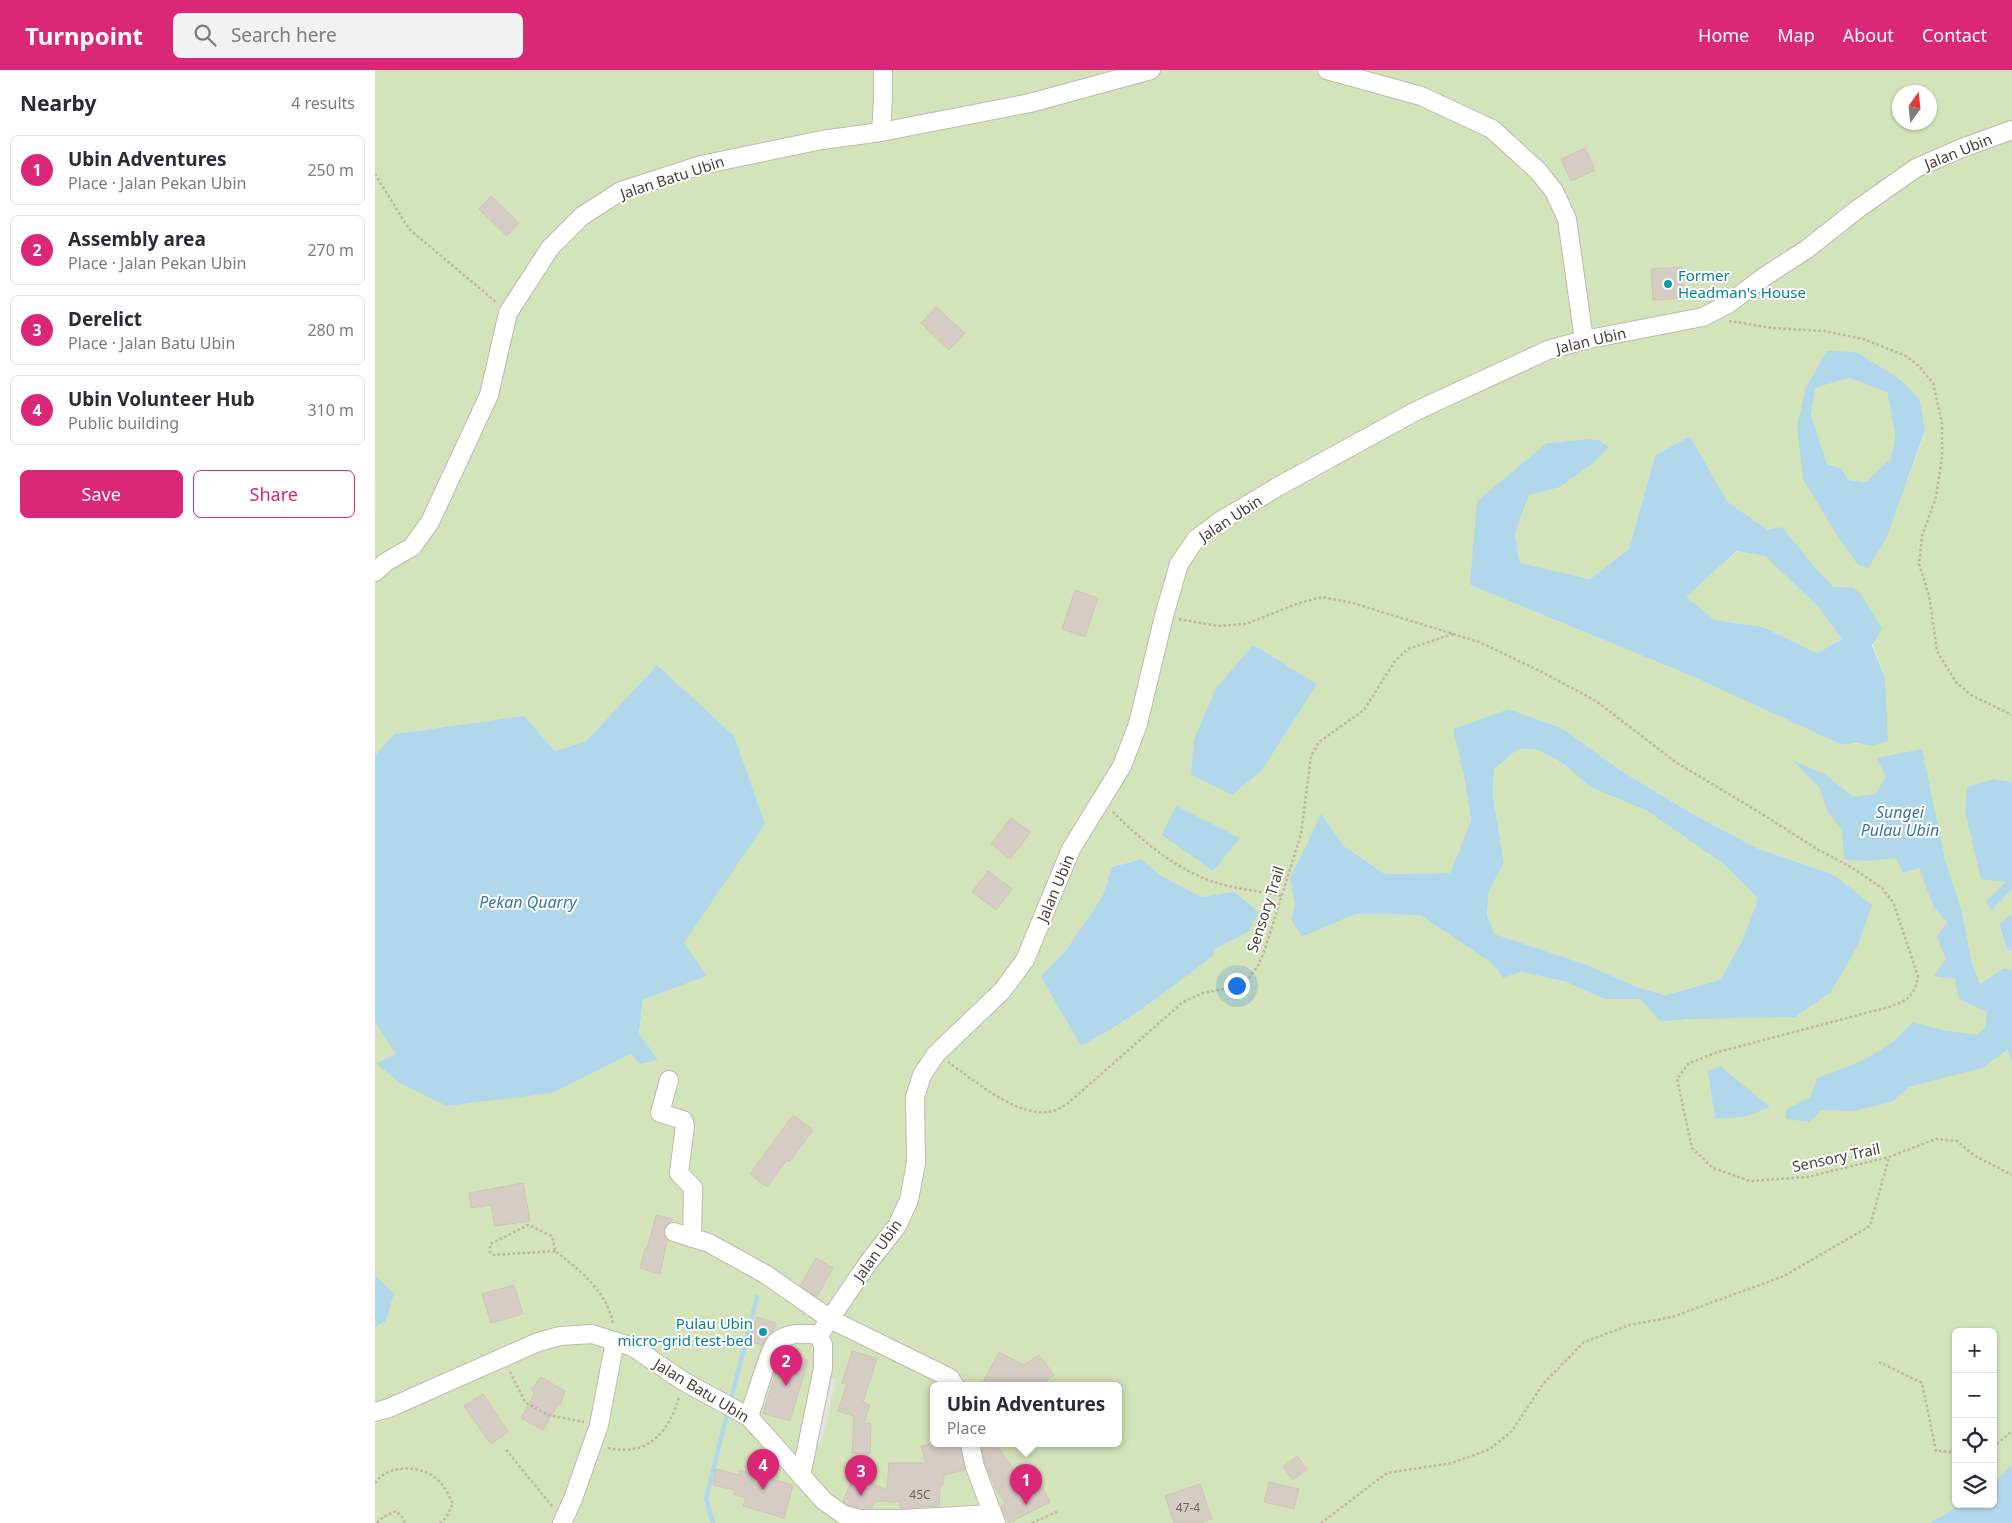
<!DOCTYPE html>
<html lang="en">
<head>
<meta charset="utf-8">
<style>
	body { margin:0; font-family:"Noto Sans",sans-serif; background:#f2f2f3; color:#2b2b33 }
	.controls { position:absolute; right:15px; bottom:15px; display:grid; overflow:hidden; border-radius:8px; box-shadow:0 1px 4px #0004 }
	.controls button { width:45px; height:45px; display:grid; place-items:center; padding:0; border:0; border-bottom:1px solid #e1e1e2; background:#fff; color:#2b2b33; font:25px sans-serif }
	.compass { position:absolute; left:1517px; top:15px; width:45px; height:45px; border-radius:50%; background:#fff; box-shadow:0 1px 4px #0004; rotate:15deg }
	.you { position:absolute; left:861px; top:915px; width:18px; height:18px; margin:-12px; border:4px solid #fff; border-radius:50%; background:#1a73e8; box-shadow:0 0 0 8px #1a73e833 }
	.badge { display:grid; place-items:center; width:32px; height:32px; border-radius:50%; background:#db2777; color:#fff; font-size:16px; font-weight:700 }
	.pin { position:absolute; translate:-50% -41px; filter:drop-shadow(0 1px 2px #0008) }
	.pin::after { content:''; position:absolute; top:26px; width:18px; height:15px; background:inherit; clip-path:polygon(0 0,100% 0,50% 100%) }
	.popup { position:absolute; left:555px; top:1312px; width:192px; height:65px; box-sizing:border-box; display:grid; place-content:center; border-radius:8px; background:#fff; filter:drop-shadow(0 1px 4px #0005); font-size:16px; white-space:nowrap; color:#7c7c81 }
	.popup b { font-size:19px; color:#2b2b33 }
	.popup::after { content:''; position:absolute; left:50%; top:100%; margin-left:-10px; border:10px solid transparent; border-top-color:#fff }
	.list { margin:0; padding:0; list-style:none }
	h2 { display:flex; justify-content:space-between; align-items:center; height:65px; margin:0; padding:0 20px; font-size:21px }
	h2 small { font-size:16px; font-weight:400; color:#7c7c81 }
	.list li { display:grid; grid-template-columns:32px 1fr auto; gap:15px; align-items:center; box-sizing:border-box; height:70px; margin:0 10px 10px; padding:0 10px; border:1px solid #e1e1e2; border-radius:8px }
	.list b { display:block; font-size:19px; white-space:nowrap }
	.list p { margin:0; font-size:16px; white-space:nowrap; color:#7c7c81 }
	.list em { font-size:16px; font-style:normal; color:#7c7c81 }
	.actions { display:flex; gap:10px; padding:15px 20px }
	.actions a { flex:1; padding:11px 0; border:1px solid #db2777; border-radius:8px; text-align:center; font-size:18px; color:#db2777 }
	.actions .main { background:#db2777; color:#fff }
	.icon { flex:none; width:28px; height:28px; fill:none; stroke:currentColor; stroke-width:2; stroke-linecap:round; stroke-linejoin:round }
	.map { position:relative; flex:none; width:1637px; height:1453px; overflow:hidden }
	header { display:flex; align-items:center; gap:30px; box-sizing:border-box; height:70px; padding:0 25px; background:#db2777; color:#fff }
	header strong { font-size:24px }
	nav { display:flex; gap:28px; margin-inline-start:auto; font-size:18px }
	.search { width:350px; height:45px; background:#f2f2f3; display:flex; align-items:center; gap:12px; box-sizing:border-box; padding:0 18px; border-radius:8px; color:#7c7c81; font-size:19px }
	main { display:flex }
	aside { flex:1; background:#fff }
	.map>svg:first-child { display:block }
	.green { fill:#d4e4ba; fill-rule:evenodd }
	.parking { fill:#e4e2e0 }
	.water { fill:#b1d7ea; fill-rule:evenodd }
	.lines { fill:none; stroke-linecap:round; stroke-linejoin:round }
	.stream { stroke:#b1d7ea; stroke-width:4.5 }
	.building { fill:#d5cdc3; stroke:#cfc4b7 }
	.minor-casing { stroke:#bfb9b0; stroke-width:20 }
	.path { stroke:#c0b3a3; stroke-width:2.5; stroke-dasharray:2.5 2.5; stroke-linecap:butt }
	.minor { stroke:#fff; stroke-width:18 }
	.culture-dot { fill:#0f9aa8; stroke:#fff; stroke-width:2 }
	.labels { text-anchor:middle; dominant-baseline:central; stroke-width:4; stroke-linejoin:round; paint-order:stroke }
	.number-label { font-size:12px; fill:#6c655d }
	.street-label { font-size:15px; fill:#49423b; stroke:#fff }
	.culture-label { font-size:15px; fill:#0d838f; stroke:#fff; text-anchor:start }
	.water-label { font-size:16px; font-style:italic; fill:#3a799b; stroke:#fff }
</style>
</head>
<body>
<header>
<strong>Turnpoint</strong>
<div class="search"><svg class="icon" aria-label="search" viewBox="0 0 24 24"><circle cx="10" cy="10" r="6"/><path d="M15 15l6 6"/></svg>Search here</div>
<nav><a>Home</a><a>Map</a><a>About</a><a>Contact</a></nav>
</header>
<main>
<aside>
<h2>Nearby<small>4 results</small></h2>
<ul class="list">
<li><span class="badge">1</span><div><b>Ubin Adventures</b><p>Place · Jalan Pekan Ubin</p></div><em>250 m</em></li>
<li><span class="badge">2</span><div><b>Assembly area</b><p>Place · Jalan Pekan Ubin</p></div><em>270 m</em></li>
<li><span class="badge">3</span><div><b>Derelict</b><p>Place · Jalan Batu Ubin</p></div><em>280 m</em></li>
<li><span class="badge">4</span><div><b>Ubin Volunteer Hub</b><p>Public building</p></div><em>310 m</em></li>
</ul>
<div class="actions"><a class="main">Save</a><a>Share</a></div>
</aside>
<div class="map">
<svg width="1637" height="1453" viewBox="0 0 1637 1453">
	<rect width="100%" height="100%" fill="#f5f2ed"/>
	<!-- green -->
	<g class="green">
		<path d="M 0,0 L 1637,0 L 1637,712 L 1619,709 L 1632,812 L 1611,832 L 1617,839 L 1637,819 L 1637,844 L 1624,856 L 1632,879 L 1637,882 L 1637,900 L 1628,898 L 1612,942 L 1637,991 L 1637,1394 L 1618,1414 L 1618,1262 L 1581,1262 L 1581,1434 L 1586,1434 L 1555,1453 L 0,1453 L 0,1258 L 11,1251 L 19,1224 L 0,1205 L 0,953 L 22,984 L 1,993 L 177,1023 L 256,984 L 282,990 L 264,963 L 268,930 L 332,906 L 308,873 L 390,754 L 282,595 L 211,671 L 180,681 L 149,647 L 19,664 L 0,685 ZM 1524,22 L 1554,22 L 1554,52 L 1524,52 ZM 1452,281 L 1545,330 L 1550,362 L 1533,409 L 1463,467 L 1422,357 ZM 1315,366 L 1353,432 L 1393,460 L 1442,500 L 1459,517 L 1477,517 L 1510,608 L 1495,676 L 1482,673 L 1467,675 L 1314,605 L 1095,515 L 1172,373 L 1212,369 L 1224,370 L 1183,418 L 1154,425 L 1140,464 L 1145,494 L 1215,509 L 1254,479 L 1280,385 ZM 1134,639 L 1187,658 L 1245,700 L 1314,742 L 1382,778 L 1459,805 L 1316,949 L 1286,952 L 1266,929 L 1229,929 L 1191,912 L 1147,902 L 1128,908 L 1116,893 L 1045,845 L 981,844 L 927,867 L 916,850 L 920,833 L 969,776 L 1010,804 L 1075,803 L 1096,750 L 1089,707 ZM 766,789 L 785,805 L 827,827 L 874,862 L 840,879 L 838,886 C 795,919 753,952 706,976 L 667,907 L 691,880 L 727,827 L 737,797 ZM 558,1316 L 744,1316 L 744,1374 L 558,1374 Z"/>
		<path d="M 1475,308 L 1512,321 L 1520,365 L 1516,388 L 1491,412 L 1473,410 L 1467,398 L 1452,394 L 1436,345 L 1440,318 Z"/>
		<path d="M 1363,481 L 1390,486 L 1444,538 L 1467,569 L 1442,583 L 1388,557 L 1340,550 L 1310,527 Z"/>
		<path d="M 1143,679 L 1161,680 L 1189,694 L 1215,717 L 1272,741 L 1347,793 L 1383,828 L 1367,871 L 1345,910 L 1290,925 L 1265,918 L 1210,894 L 1120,864 L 1112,846 L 1114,821 L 1129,793 L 1118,726 L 1119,698 Z"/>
	</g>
	<!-- parking -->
	<path class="parking" d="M 453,1307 L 461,1310 L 446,1374 L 437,1372 Z"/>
	<!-- water -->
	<g class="water">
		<path d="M 1452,281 L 1481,282 L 1526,310 L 1545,330 L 1550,361 L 1511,469 L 1493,498 L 1483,495 L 1463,467 L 1428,409 L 1422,357 L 1431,317 ZM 1475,308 L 1512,322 L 1520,365 L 1516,388 L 1491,412 L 1473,410 L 1467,398 L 1452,394 L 1436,345 L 1440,318 Z"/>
		<path d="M 1315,366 L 1353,432 L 1393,460 L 1407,457 L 1442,500 L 1459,517 L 1477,517 L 1486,524 L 1507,559 L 1497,575 L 1510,608 L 1513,671 L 1495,676 L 1482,673 L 1467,675 L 1314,605 L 1095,515 L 1102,431 L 1172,373 L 1212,369 L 1224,370 L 1234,377 L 1218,393 L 1183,418 L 1154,425 L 1140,464 L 1145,493 L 1215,509 L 1254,479 L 1280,385 ZM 1362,481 L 1390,486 L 1444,538 L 1467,569 L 1442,583 L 1388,557 L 1340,550 L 1311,527 Z"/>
		<path d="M 878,575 L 942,614 L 887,700 L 857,725 L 816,705 L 819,670 L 841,618 Z"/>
		<path d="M 282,595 L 359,666 L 390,754 L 309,873 L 332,906 L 268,930 L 264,963 L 283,990 L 265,994 L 256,984 L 177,1023 L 72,1036 L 24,1013 L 1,993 L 21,984 L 0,953 L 0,685 L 19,664 L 149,646 L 180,681 L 211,671 Z"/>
		<path d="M 1134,639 L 1187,658 L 1245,700 L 1314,742 L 1382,778 L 1459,805 L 1497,835 L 1483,875 L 1456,922 L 1420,947 L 1316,949 L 1286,952 L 1265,929 L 1229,929 L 1191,912 L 1147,902 L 1128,908 L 1116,893 L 1045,845 L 981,844 L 927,867 L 916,850 L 920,833 L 915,809 L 946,744 L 969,776 L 1010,804 L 1075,803 L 1096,750 L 1089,707 L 1078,659 ZM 1143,679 L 1162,680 L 1189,694 L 1215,717 L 1272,741 L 1347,793 L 1383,828 L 1367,871 L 1345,910 L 1290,925 L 1265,918 L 1210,894 L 1120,864 L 1112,846 L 1114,821 L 1129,793 L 1118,726 L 1119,699 Z"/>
		<path d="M 1547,679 L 1570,790 L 1586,839 L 1598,898 L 1605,914 L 1629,898 L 1637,900 L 1637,991 L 1632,980 L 1607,998 L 1534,1017 L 1516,1032 L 1479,1041 L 1447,1040 L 1434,1052 L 1411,1049 L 1411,1040 L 1435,1027 L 1442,1008 L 1489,990 L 1518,972 L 1538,952 L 1567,960 L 1602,965 L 1610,958 L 1612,942 L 1584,929 L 1580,909 L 1559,906 L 1571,889 L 1562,867 L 1572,852 L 1558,836 L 1544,798 L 1528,803 L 1521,788 L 1490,791 L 1469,789 L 1467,760 L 1453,742 L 1444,717 L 1417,690 L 1451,705 L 1478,727 L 1500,724 L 1511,707 L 1502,688 Z"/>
		<path d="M 1619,709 L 1637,712 L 1637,819 L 1617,840 L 1610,832 L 1631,812 L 1606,809 L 1590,741 L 1592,717 Z"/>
		<path d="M 801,736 L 865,768 L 838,801 L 787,765 Z"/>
		<path d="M 766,789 L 785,805 L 827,827 L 859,822 L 884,842 L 874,862 L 840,879 L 838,886 C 795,919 753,952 706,976 L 666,907 L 691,880 L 727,827 L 737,797 Z"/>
		<path d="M 1637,844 L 1637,882 L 1632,879 L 1624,855 Z"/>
		<path d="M 1345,996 L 1395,1037 L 1369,1047 L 1340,1049 L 1333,1002 Z"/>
		<path d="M 0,1205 L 19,1224 L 11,1251 L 0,1258 Z"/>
		<path d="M 1637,1394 L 1637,1453 L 1555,1453 L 1586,1434 L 1618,1434 L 1618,1414 Z"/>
	</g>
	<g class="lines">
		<!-- stream -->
		<g class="stream">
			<path d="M 355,1333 L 382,1227"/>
			<path d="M 338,1453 L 331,1429 L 353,1340"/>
		</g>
	</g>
	<!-- building -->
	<g class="building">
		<path d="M 1210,78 L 1220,100 L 1196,111 L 1186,89 Z"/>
		<path d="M 116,126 L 144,153 L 132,166 L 104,139 Z"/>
		<path d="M 1307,197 L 1309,228 L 1278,230 L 1276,199 Z"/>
		<path d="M 561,237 L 590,263 L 574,280 L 546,253 Z"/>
		<path d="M 700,520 L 723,528 L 710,567 L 687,559 Z"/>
		<path d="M 636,748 L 656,762 L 635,789 L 616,774 Z"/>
		<path d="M 613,801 L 637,819 L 621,840 L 597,822 Z"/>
		<path d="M 418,1045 L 438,1060 L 414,1092 L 412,1090 L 392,1117 L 375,1104 Z"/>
		<path d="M 148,1113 L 155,1151 L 120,1156 L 116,1135 L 96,1138 L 94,1123 Z"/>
		<path d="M 281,1145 L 298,1149 L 289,1159 L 289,1165 L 292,1170 L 285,1204 L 265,1198 L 270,1178 L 272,1179 Z"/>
		<path d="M 441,1188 L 458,1198 L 442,1227 L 425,1216 Z"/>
		<path d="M 139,1215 L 148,1244 L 116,1253 L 107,1224 Z"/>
		<path d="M 382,1247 L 401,1253 L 398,1261 L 391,1267 L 387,1275 L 374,1271 Z"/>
		<path d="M 477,1281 L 502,1288 L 488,1332 L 495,1335 L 489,1353 L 496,1353 L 495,1384 L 477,1383 L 479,1346 L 463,1341 L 472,1314 L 467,1313 Z"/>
		<path d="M 407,1282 L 433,1290 L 415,1351 L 388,1343 Z"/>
		<path d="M 624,1282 L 649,1295 L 664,1285 L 679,1305 L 664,1316 L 606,1316 Z"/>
		<path d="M 166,1307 L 190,1321 L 185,1335 L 183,1334 L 168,1360 L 146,1348 L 160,1323 L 156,1320 Z"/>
		<path d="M 108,1324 L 133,1362 L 116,1374 L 89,1336 Z"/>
		<path d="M 555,1374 L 585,1374 L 590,1400 L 569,1405 L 568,1415 L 565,1415 L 564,1436 L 525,1438 L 525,1432 L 500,1431 L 497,1438 L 486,1438 L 473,1435 L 468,1431 L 479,1406 L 512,1420 L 514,1393 L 551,1393 L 546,1376 Z"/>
		<path d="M 606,1374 L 621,1374 L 654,1423 L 667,1416 L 675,1432 L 634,1453 L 626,1437 L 631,1434 L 619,1416 L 620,1415 L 610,1394 Z"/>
		<path d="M 922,1386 L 932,1399 L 918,1410 L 908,1397 Z"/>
		<path d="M 385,1392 L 397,1396 L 394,1408 L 418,1415 L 409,1448 L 368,1436 L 371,1428 L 358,1424 L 360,1420 L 338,1415 L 341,1399 L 364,1405 L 365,1400 L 381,1405 Z"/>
		<path d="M 894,1412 L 924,1419 L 919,1439 L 889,1432 Z"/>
		<path d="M 825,1414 L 837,1449 L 825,1453 L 799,1453 L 790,1426 Z"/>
	</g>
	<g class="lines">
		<defs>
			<g id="minor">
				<path d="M 952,0 L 1046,26 L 1117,59 L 1163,101 L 1179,121 L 1192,149 L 1209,270"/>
				<path d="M 506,62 L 508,29 L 508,0"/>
				<path d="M 0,502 L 11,492 L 37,477 L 55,452 L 114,325 L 133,243 L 175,178 L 207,146 L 246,121 L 326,95 L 447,70 L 506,62 L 655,33 L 776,0"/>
				<path d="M 294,1010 L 285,1043 L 308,1050 L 310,1056 L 304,1103 L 318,1118 L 317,1168"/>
				<path d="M 299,1162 L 334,1173 L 390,1204 L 455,1249 L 575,1308 L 580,1316"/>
				<path d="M 444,1265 L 493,1193 L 522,1156 L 534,1130 L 541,1093 L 540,1027 L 547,1005 L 561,984 L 627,921 L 650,890 L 696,779 L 747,696 L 763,654 L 789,546 L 804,494 L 821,469 L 847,450 L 904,416 L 1041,341 L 1173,280 L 1209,270 L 1328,247 L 1353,234 L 1389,207 L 1432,179 L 1484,138 L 1541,98 L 1587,78 L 1637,60"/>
				<path d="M 0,1342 L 14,1338 L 163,1272 L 185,1266 L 217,1264 L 258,1277 L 308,1311 L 374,1347 L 449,1431 L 469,1445 L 485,1449 L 526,1449 L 617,1444"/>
				<path d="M 374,1347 C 378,1335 395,1278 400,1273 C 412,1262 428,1263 444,1265"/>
				<path d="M 595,1374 L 600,1397 L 621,1453"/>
				<path d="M 426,1406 L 448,1298 L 448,1275 L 444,1265"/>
				<path d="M 187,1453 L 198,1429 L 224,1355 L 240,1271"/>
			</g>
		</defs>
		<!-- minor casing -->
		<use href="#minor" class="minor-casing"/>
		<!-- path -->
		<g class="path">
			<path d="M 0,104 L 34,159 L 121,232"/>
			<path d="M 1354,251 L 1397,258 L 1449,261 L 1488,269 L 1529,285 L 1543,295 L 1558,313 L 1567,353 L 1567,388 L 1561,427 L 1547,466 L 1544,494 L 1554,525 L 1562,581 L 1581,612 L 1596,625 L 1637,645"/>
			<path d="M 804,549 L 843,556 L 871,554 L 924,533 L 947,527 L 978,533 L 1104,572 L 1169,603 L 1221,631 L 1302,693 L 1379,739 L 1442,779 L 1476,797 L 1507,818 L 1518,832 L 1543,906 C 1539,927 1533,930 1514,937 L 1343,982 L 1314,993 L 1302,1009 L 1317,1078 L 1338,1098 L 1375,1111 L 1432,1107 L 1514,1087 L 1561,1069 L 1582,1071 L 1600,1086 L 1637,1105"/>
			<path d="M 738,742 C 766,770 800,799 839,812 C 860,819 885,821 907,826"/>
			<path d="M 573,992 C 599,1010 644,1050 678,1041 C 683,1040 688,1036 692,1034 L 808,932 L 828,923 L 859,917 L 872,910 L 883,896 L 890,879 L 926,764 L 936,686 L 944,672 L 989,640 L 1020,591 L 1033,579 L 1078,564"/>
			<path d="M 180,1181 L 119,1185 L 115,1182 L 115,1174 L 153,1155 L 177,1166 L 180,1181 C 204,1199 233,1223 238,1254"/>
			<path d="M 1504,1292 L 1547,1313 L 1561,1381 L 1581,1382"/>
			<path d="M 135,1302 L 150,1332 L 173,1345 L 209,1352"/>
			<path d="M 1618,1377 L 1637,1361"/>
			<path d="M 233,1378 C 273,1387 294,1362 304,1327"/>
			<path d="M 131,1380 L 177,1436"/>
			<path d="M 0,1413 C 15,1392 50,1395 66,1413 C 71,1418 74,1427 78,1433 L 71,1448 L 65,1453"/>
			<path d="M 2,1453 L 8,1447 L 21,1441 L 28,1448 L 30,1453"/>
			<path d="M 657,1453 L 682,1442"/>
			<path d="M 946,1453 L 1012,1403 L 1077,1393 L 1115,1379 L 1137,1361 L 1168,1314 L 1209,1272 L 1255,1255 L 1297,1247 L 1409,1206 L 1495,1156 L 1514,1087"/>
		</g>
		<!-- minor -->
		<use href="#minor" class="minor"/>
	</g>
	<!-- markers -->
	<g class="culture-dot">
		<circle cx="1293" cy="214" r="5"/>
		<circle cx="388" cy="1262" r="5"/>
	</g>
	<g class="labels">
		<!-- number labels -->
		<g class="number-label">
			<text x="545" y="1424">45C</text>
			<text x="813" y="1437">47-4</text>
		</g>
		<!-- street labels -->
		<g class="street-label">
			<text transform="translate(1583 81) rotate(-22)">Jalan Ubin</text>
			<text transform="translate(297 107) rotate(-18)">Jalan Batu Ubin</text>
			<text transform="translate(1216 270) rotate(-13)">Jalan Ubin</text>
			<text transform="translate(855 448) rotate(-33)">Jalan Ubin</text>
			<text transform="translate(680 818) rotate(-67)">Jalan Ubin</text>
			<text transform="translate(890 839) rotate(-72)">Sensory Trail</text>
			<text transform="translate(1461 1087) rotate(-12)">Sensory Trail</text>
			<text transform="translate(502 1180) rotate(-55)">Jalan Ubin</text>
			<text transform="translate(327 1320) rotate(31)">Jalan Batu Ubin</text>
		</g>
		<!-- culture labels -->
		<g class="culture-label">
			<text x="1303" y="205">Former<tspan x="1303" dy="17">Headman's House</tspan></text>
			<text x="378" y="1253" text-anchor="end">Pulau Ubin<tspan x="378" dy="17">micro-grid test-bed</tspan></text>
		</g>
		<!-- water labels -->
		<g class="water-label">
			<text x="1525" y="742">Sungei<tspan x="1525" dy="18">Pulau Ubin</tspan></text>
			<text x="153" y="832">Pekan Quarry</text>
		</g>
	</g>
</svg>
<div class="controls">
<button>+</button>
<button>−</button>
<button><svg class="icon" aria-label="locate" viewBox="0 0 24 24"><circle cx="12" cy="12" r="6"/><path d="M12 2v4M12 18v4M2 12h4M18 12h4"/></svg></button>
<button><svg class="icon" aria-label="layers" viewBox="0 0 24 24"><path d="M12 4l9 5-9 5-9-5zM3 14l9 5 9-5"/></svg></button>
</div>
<svg class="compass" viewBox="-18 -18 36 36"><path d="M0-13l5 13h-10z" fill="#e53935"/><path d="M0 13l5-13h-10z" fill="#7c7c81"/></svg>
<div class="you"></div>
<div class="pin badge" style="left:651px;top:1435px">1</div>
<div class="popup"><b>Ubin Adventures</b>Place</div>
<div class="pin badge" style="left:411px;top:1316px">2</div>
<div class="pin badge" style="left:486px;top:1426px">3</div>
<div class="pin badge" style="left:388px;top:1420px">4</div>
</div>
</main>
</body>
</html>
